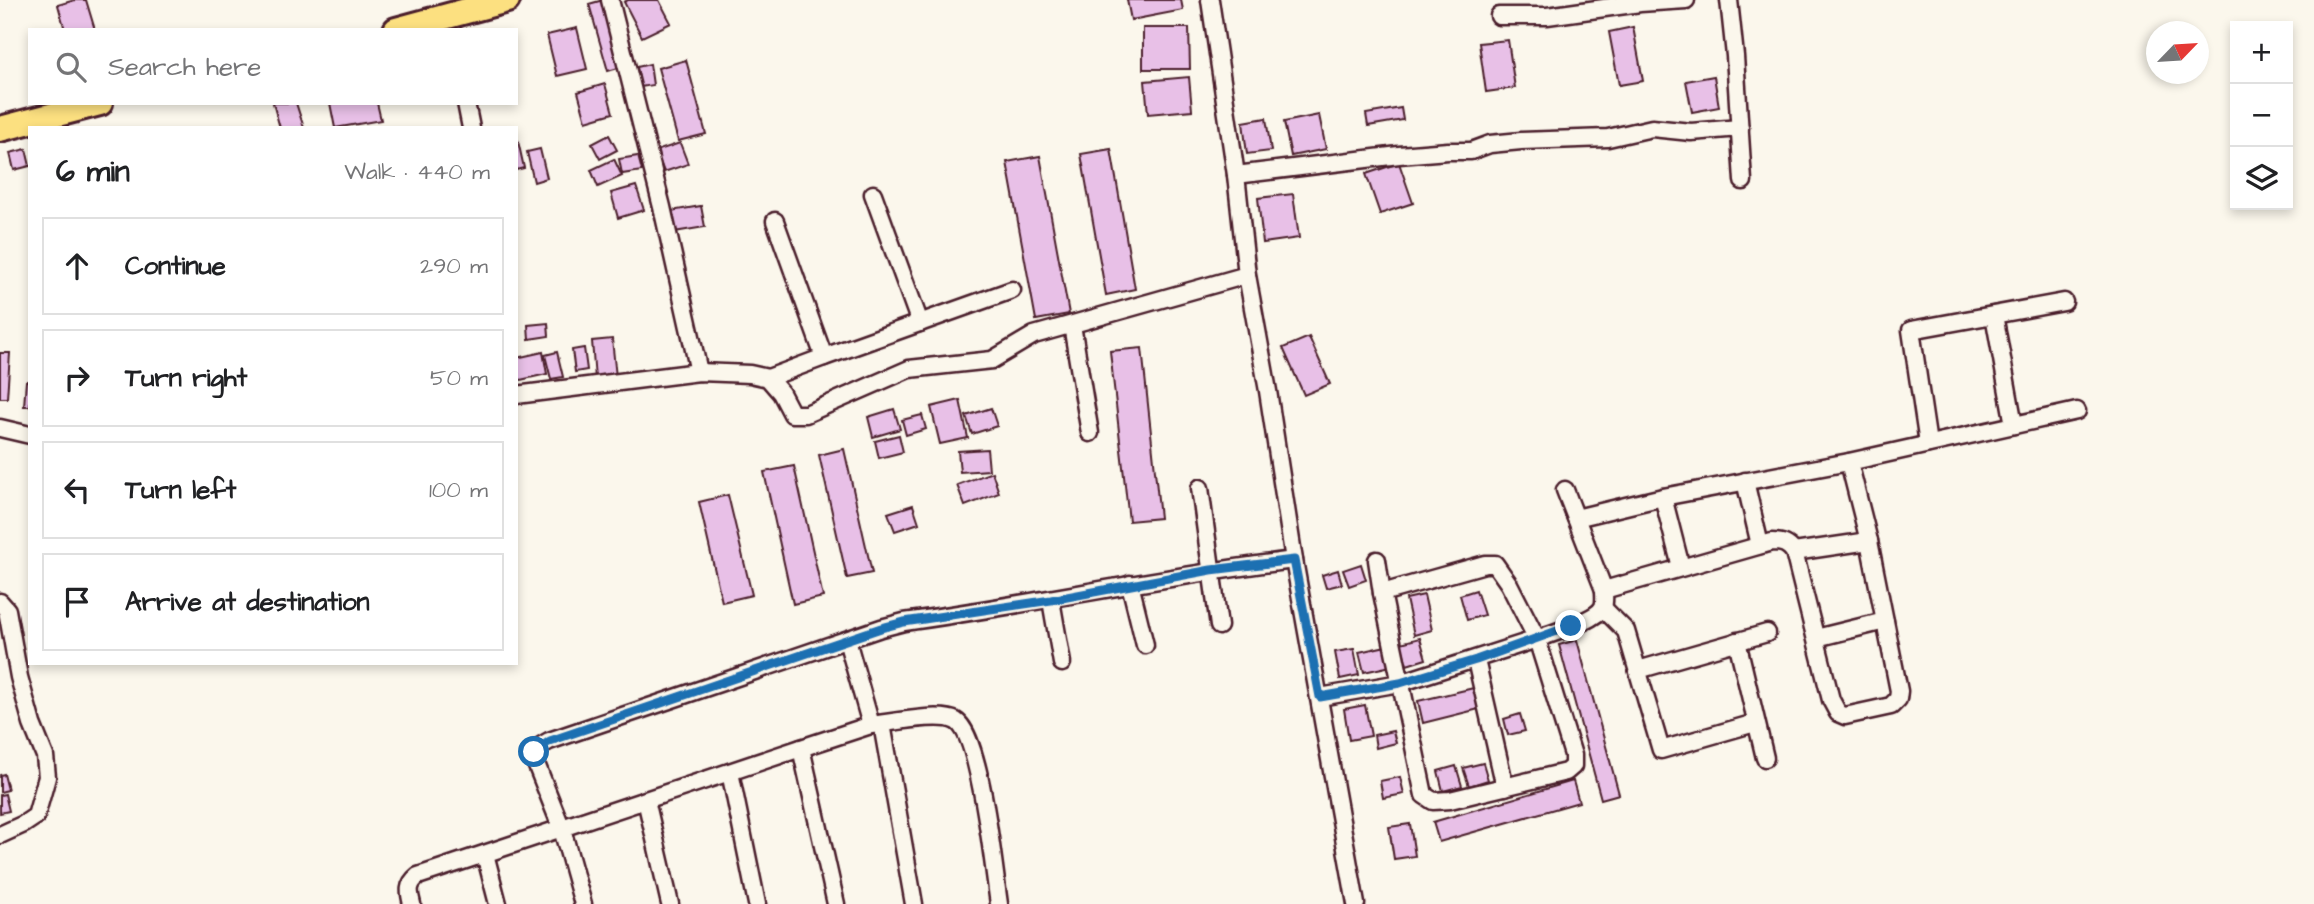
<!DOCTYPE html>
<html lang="en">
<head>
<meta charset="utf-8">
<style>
	body { margin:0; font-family:"Architects Daughter",sans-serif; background:#f2f2f2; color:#202124 }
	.controls { position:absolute; right:21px; top:21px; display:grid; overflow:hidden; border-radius:0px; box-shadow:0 4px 10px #0003 }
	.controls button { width:63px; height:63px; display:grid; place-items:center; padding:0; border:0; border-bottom:2px solid #e0e0e0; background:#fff; color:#202124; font:35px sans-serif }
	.compass { position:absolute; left:2146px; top:21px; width:63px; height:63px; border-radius:50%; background:#fff; box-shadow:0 4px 10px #0003; rotate:65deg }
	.stop { position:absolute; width:21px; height:21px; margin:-16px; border:5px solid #1f6fb2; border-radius:50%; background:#fff }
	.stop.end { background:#1f6fb2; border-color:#fff; box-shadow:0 2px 7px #0008 }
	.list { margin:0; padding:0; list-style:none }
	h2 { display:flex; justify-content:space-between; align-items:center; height:91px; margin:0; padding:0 28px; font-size:30px }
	h2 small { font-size:23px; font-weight:400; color:#757577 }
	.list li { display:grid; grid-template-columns:46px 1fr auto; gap:21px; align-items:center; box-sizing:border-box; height:98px; margin:0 14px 14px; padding:0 14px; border:2px solid #e0e0e0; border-radius:0px }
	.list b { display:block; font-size:26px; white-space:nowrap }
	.list em { font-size:23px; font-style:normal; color:#757577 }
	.icon { flex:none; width:38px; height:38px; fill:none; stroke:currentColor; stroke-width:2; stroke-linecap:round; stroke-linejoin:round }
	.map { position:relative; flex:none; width:2314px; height:904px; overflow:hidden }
	.search { position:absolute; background:#fff; box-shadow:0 4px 10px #0003; left:28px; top:28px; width:490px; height:77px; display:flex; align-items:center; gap:18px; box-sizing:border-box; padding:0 24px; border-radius:0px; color:#757577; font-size:26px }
	.panel { position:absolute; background:#fff; box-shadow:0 4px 10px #0003; left:28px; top:126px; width:490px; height:539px; border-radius:0px }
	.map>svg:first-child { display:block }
	.building { fill:#e8c0e7; stroke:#4a1f2b; stroke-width:2 }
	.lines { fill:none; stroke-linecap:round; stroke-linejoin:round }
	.street-casing { stroke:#4a1f2b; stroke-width:21 }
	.primary-casing { stroke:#4a1f2b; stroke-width:30 }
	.street { stroke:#fbf7ec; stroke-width:16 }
	.primary { stroke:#fce080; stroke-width:24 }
	.route { stroke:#1f6fb2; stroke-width:9 }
</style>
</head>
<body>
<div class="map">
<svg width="2314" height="904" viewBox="0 0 2314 904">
	<rect width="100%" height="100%" fill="#fbf7ec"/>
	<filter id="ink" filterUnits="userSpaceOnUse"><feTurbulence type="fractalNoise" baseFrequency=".0143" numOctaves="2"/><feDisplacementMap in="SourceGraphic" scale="14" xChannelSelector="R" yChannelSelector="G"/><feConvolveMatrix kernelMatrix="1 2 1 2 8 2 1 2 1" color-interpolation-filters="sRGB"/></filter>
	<g filter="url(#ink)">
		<!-- building -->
		<g class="building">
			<path d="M 75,0 L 86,0 L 95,30 L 65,30 L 58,5 Z"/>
			<path d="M 603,0 L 625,66 L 608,71 L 589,4 Z"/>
			<path d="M 628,0 L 659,0 L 671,23 L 642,37 L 624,2 Z"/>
			<path d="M 1127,0 L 1181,0 L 1183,10 L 1131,20 Z"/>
			<path d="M 1633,27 L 1643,81 L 1619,85 L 1609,32 Z"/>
			<path d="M 577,28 L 587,69 L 557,76 L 547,35 Z"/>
			<path d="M 1143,28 L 1189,28 L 1190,69 L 1143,69 Z"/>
			<path d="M 1508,40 L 1515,88 L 1486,92 L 1479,43 Z"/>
			<path d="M 686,60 L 706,134 L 678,141 L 658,68 Z"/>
			<path d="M 650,64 L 653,85 L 640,87 L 637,67 Z"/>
			<path d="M 1714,76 L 1719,107 L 1692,112 L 1686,81 Z"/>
			<path d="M 1189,77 L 1192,110 L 1148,114 L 1145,81 Z"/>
			<path d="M 605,84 L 613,113 L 586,121 L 578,92 Z"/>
			<path d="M 273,103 L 296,103 L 304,128 L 280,128 Z"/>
			<path d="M 330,103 L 377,103 L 381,120 L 335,128 Z"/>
			<path d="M 1401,108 L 1403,120 L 1368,126 L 1366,114 Z"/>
			<path d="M 1319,115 L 1326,149 L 1291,156 L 1284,122 Z"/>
			<path d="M 1266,118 L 1271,151 L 1247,154 L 1243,122 Z"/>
			<path d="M 609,135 L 617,150 L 600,159 L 592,144 Z"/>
			<path d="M 518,141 L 524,168 L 516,170 L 516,142 Z"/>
			<path d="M 680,143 L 688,164 L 664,172 L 656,151 Z"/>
			<path d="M 26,149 L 30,166 L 14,170 L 10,153 Z"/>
			<path d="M 540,149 L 547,178 L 534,182 L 527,152 Z"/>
			<path d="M 1111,149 L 1135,289 L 1106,295 L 1081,154 Z"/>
			<path d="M 638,156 L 642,171 L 622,174 L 619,159 Z"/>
			<path d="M 1040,156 L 1069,314 L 1036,320 L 1007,162 Z"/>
			<path d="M 614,159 L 622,176 L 598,187 L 591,170 Z"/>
			<path d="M 1399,163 L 1413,203 L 1380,214 L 1366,174 Z"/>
			<path d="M 636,186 L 644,210 L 618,218 L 611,193 Z"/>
			<path d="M 1293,194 L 1299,238 L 1263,243 L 1258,198 Z"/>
			<path d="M 701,206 L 705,227 L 674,232 L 671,211 Z"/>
			<path d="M 548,323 L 549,336 L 529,339 L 528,325 Z"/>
			<path d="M 1309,337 L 1330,384 L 1304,395 L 1283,348 Z"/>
			<path d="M 612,339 L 616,377 L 595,379 L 592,341 Z"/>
			<path d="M 584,348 L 587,370 L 575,372 L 572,350 Z"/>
			<path d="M 1142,348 L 1160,518 L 1129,521 L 1110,351 Z"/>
			<path d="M 543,352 L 547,374 L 516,381 L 516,358 Z"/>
			<path d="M 557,352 L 563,377 L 551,379 L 545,355 Z"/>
			<path d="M 0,353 L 10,353 L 7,398 L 0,398 Z"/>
			<path d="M 26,381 L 30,381 L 30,406 L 24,406 Z"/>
			<path d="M 960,400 L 968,438 L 940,444 L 931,407 Z"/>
			<path d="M 991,408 L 997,426 L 972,434 L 966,416 Z"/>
			<path d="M 894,409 L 900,429 L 873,437 L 868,417 Z"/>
			<path d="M 922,415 L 926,429 L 906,435 L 902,420 Z"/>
			<path d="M 899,435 L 903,452 L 879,458 L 875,441 Z"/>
			<path d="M 844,449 L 872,573 L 847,578 L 819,455 Z"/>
			<path d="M 987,449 L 989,470 L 960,472 L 958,451 Z"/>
			<path d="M 794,466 L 823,597 L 793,604 L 764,472 Z"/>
			<path d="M 992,472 L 999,493 L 965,506 L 957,485 Z"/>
			<path d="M 728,495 L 752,595 L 722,602 L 699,502 Z"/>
			<path d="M 913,505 L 919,523 L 895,531 L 888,513 Z"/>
			<path d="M 1361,564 L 1366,580 L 1349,586 L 1343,570 Z"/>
			<path d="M 1338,570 L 1342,584 L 1326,588 L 1322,575 Z"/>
			<path d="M 1476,590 L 1484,615 L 1467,620 L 1460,595 Z"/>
			<path d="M 1424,595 L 1432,630 L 1414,635 L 1406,599 Z"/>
			<path d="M 1420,638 L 1426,659 L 1407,665 L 1401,643 Z"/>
			<path d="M 1577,640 L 1619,794 L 1601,799 L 1559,645 Z"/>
			<path d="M 1386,646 L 1391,666 L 1364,672 L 1359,652 Z"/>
			<path d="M 1354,649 L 1359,675 L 1340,679 L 1335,652 Z"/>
			<path d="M 1478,687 L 1483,708 L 1423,723 L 1418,701 Z"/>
			<path d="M 1365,705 L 1371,736 L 1349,740 L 1344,709 Z"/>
			<path d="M 1520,714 L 1525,731 L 1508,735 L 1504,719 Z"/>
			<path d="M 1393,731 L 1396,743 L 1376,748 L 1374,735 Z"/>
			<path d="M 1483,763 L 1488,780 L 1469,786 L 1463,768 Z"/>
			<path d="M 1456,766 L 1462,786 L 1443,791 L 1438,771 Z"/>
			<path d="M 4,774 L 8,790 L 0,792 L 0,775 Z"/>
			<path d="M 1400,777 L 1404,794 L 1383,798 L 1380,781 Z"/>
			<path d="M 1573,781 L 1579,802 L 1439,842 L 1433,822 Z"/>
			<path d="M 5,794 L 9,811 L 0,813 L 0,795 Z"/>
			<path d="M 1410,824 L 1415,856 L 1394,859 L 1389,827 Z"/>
		</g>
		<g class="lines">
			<defs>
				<g id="street">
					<path d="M 610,0 L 662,207 L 699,372"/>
					<path d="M 1210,0 L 1236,175 L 1247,275 L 1268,391 L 1294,560 L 1356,904"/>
					<path d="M 1729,0 L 1735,56 L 1743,181"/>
					<path d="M 1499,16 L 1547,16 L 1640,3 L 1686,0"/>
					<path d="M 466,103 L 471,128"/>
					<path d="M 1236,175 L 1399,155 L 1448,151 L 1471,151 L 1490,144 L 1521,141 L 1608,138 L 1652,128 L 1691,132 L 1740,128"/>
					<path d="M 873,194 L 920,323"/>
					<path d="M 1994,315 L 2014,425"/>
					<path d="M 1072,325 L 1090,433"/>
					<path d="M 824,357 L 1012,290"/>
					<path d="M 768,378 L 824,357 L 775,221"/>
					<path d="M 516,395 L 699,372 L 750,374 L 768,378 L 781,393 L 792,414 L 806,414 L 909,369 L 992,360 L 1034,335 L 1247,275"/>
					<path d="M 0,428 L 30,435"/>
					<path d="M 1928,444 L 1911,330 L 2064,302"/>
					<path d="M 1849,462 L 2077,411"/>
					<path d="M 1745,481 L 1760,545"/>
					<path d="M 1200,488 L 1219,626"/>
					<path d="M 1663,497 L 1681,567"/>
					<path d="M 1576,518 L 1663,497 L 1849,462 L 1869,541 L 1899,691 L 1898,699 L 1891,706 L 1845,716 L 1838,713 L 1831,700 L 1794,552 C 1788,544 1783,542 1772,542 L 1604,590"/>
					<path d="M 1794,552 L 1869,541"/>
					<path d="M 1377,560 L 1382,593 L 1424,795 L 1433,801 L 1450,800 L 1566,772 L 1573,766 L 1573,755 L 1537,639 C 1551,633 1596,621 1603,607 C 1605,602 1604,596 1604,590 L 1565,490"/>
					<path d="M 1130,584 L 1145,645"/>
					<path d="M 1051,600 L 1062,663"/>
					<path d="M 0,602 L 7,610 L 19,677 L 32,724 L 45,756 L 47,777 L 36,816 L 24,824 L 0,835"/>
					<path d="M 1603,608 L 1626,631 L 1661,750 L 1755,723"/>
					<path d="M 1816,638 L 1885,621"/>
					<path d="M 847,640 L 871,725 C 890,723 940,712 956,721 C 981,736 994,872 999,904"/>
					<path d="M 1737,641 L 1765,758"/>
					<path d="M 1476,660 L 1505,787"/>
					<path d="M 1638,670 L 1767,633"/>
					<path d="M 1320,697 L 1400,683 L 1537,639 L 1509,584 L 1495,564 L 1485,564 L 1382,593"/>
					<path d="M 882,724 L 914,904"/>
					<path d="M 730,772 L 757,904"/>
					<path d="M 646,800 L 670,904"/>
					<path d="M 485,854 L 498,904"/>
					<path d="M 412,904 C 409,892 407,885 418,876 L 801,748"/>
					<path d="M 583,904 L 562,829 L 533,756 L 537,748 L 549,741 L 881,628 L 904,622 C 1034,604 1163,576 1294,560"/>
					<path d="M 836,904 L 801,748 L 871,725"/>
				</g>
				<g id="primary">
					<path d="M 396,30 L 507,0"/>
					<path d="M 0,129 L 100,103"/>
				</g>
			</defs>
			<!-- street casing -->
			<use href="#street" class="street-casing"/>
			<!-- primary casing -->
			<use href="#primary" class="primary-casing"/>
			<!-- street -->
			<use href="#street" class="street"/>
			<!-- primary -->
			<use href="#primary" class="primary"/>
		</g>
	</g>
	<g class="lines" filter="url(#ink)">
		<!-- route -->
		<path class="route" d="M 534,752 L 550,741 L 881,628 L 904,622 L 1051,600 L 1211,570 L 1294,560 L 1320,697 L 1400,683 L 1476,660 L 1571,626"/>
	</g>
</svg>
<div class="controls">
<button>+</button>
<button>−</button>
<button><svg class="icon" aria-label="layers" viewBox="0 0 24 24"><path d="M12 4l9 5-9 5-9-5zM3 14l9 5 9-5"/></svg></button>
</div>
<svg class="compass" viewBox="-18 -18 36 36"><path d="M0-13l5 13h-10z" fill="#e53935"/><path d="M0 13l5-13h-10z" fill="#757577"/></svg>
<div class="stop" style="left:534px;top:752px"></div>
<div class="stop end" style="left:1571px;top:626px"></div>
<div class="search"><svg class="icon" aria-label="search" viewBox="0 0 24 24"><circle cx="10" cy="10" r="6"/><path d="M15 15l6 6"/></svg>Search here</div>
<section class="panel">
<h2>6 min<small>Walk · 440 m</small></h2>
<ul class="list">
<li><svg class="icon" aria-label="ahead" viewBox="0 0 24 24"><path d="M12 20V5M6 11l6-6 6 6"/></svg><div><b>Continue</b></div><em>290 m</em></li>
<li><svg class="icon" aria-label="right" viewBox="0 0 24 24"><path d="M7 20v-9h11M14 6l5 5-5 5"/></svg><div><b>Turn right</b></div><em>50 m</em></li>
<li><svg class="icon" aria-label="left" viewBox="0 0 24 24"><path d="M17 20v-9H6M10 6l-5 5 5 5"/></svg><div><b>Turn left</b></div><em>100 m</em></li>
<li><svg class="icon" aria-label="arrive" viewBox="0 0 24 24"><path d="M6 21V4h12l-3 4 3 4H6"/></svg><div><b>Arrive at destination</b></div></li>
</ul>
</section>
</div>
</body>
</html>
